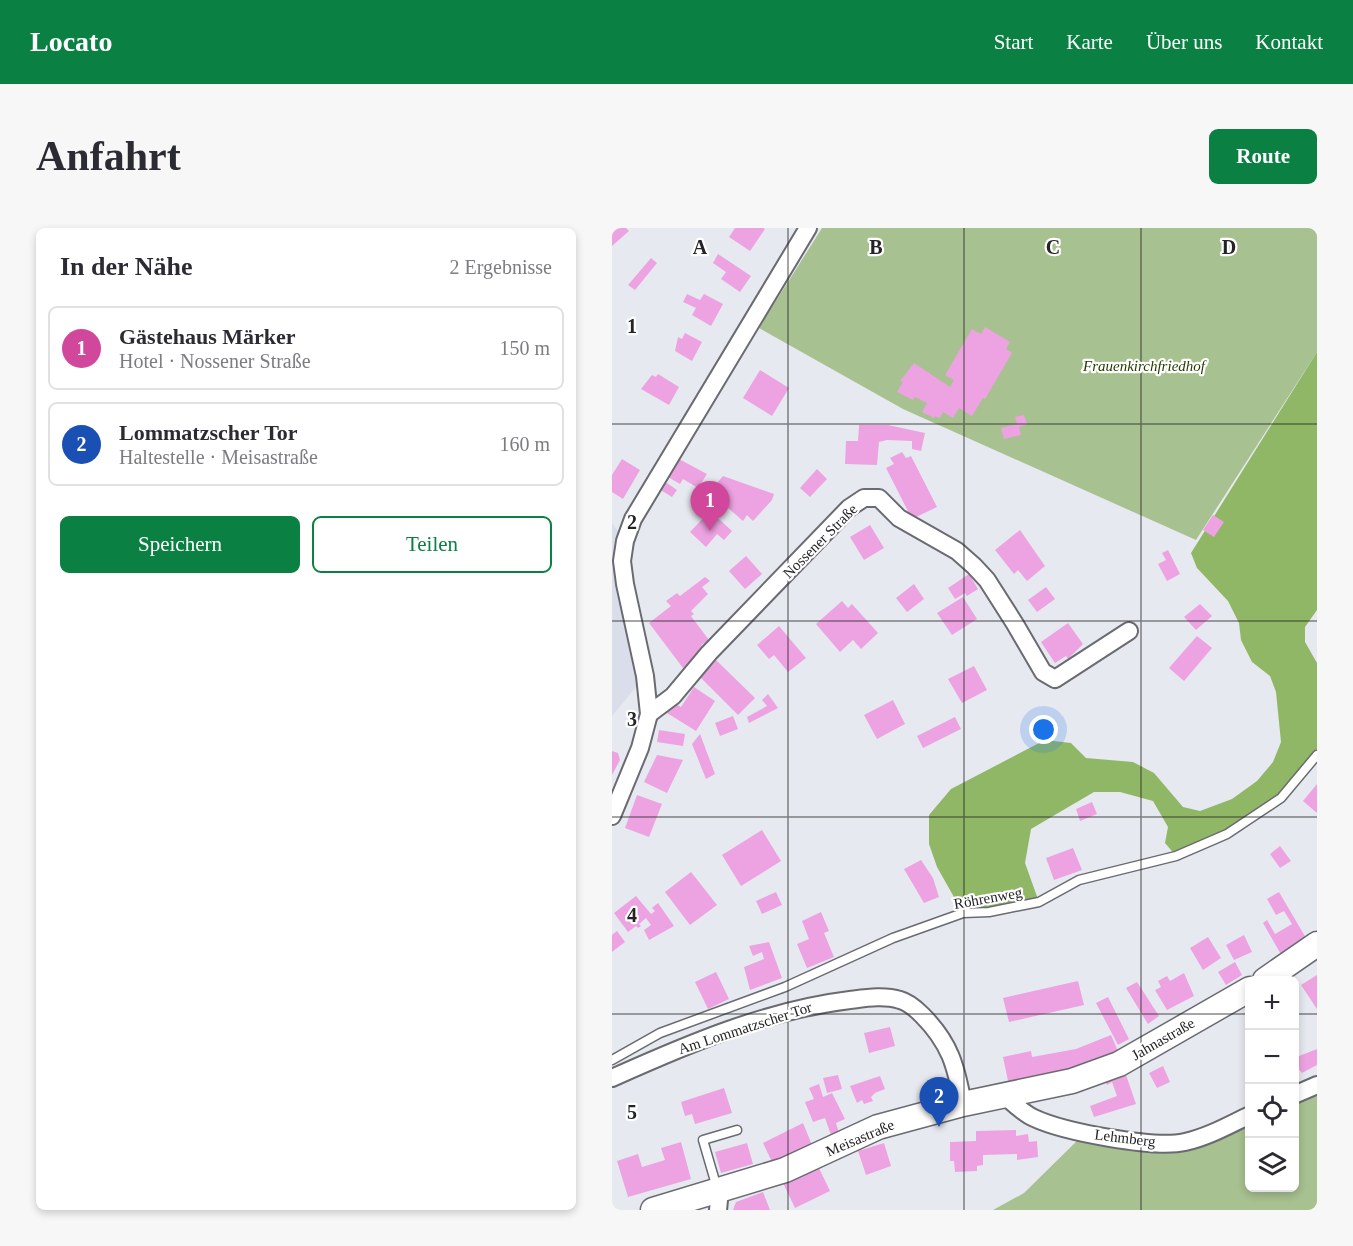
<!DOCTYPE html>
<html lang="de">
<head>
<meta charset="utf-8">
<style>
	body { margin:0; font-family:"Times New Roman",serif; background:#f7f7f7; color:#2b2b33 }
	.controls { position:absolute; right:18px; bottom:18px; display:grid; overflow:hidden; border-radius:9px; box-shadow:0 3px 9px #0003 }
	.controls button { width:54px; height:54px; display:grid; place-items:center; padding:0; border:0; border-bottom:2px solid #e1e1e2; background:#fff; color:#2b2b33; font:30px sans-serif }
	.you { position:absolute; left:432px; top:502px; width:21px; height:21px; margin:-15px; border:4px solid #fff; border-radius:50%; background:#1a73e8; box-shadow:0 0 0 9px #1a73e833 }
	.badge { display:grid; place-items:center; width:39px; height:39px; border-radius:50%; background:#0b8043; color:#fff; font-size:20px; font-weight:700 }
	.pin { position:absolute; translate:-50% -50px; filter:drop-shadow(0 2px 3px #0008) }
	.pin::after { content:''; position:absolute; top:32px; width:21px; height:18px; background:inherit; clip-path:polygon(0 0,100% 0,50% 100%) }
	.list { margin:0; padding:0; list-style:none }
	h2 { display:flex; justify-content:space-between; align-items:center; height:78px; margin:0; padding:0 24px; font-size:26px }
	h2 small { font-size:20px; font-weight:400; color:#7c7c81 }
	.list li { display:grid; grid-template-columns:39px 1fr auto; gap:18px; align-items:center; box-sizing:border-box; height:84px; margin:0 12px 12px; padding:0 12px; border:2px solid #e1e1e2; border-radius:9px }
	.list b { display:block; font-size:22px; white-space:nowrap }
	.list p { margin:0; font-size:20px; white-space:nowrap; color:#7c7c81 }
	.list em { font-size:20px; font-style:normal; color:#7c7c81 }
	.actions { display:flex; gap:12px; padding:18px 24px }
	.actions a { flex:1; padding:14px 0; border:2px solid #0b8043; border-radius:9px; text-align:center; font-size:21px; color:#0b8043 }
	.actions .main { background:#0b8043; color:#fff }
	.icon { flex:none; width:33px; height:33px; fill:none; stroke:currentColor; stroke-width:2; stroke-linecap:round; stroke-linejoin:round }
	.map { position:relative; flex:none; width:705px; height:982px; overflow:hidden; border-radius:9px }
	header { display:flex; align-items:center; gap:36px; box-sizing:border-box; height:84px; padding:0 30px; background:#0b8043; color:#fff }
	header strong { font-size:28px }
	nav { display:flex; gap:33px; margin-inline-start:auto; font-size:21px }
	.intro { display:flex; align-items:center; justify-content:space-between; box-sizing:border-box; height:144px; padding:0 36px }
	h1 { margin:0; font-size:42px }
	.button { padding:15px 27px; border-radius:9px; background:#0b8043; color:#fff; font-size:21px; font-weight:700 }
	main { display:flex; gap:36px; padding:0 36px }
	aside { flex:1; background:#fff; border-radius:9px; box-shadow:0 3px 9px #0003 }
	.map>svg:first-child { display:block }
	.built { fill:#dadeeb }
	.green { fill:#a8c190 }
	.forest { fill:#90b766 }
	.building { fill:#eda3e1 }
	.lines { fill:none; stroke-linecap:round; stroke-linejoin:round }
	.lane-casing { stroke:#6a6b71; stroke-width:11 }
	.street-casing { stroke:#6a6b71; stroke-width:20 }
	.secondary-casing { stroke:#6a6b71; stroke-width:27 }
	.lane { stroke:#fff; stroke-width:8 }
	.street { stroke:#fff; stroke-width:16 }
	.secondary { stroke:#fff; stroke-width:24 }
	.grid { fill:none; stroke:#242427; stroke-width:1.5; stroke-opacity:0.55 }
	.labels { text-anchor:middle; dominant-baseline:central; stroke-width:4.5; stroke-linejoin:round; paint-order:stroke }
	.park-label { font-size:15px; font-style:italic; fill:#253d00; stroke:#fff }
	.street-label { font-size:15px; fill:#242427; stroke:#fff }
	.grid-label { font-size:20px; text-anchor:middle; font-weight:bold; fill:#242427; stroke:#fff; stroke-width:4.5; stroke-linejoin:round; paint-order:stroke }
</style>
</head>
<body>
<header>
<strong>Locato</strong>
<nav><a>Start</a><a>Karte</a><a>Über uns</a><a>Kontakt</a></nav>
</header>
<div class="intro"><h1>Anfahrt</h1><a class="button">Route</a></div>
<main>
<aside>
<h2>In der Nähe<small>2 Ergebnisse</small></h2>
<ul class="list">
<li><span class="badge" style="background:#d1479c">1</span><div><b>Gästehaus Märker</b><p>Hotel · Nossener Straße</p></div><em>150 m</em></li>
<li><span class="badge" style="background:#1a4fb4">2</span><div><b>Lommatzscher Tor</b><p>Haltestelle · Meisastraße</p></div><em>160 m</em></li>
</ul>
<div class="actions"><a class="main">Speichern</a><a>Teilen</a></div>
</aside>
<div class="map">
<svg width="705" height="982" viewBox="0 0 705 982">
	<rect width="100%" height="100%" fill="#e7e9f0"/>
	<!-- built -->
	<path class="built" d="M 0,295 L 13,313 L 33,448 L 0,488 Z"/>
	<!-- green -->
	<g class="green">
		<path d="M 210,0 L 705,0 L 705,124 L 584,312 L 291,181 L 147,100 Z"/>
		<path d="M 705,857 L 705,982 L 381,982 L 412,965 L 473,905 L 553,915 L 637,887 L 638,960 L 682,960 L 683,867 Z"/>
	</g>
	<!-- forest -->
	<path class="forest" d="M 705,124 L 705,382 L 693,399 L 693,414 L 705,435 L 705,527 L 681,557 L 615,606 L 564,628 L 553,615 L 556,599 L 541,573 L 508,564 L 482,564 L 419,601 L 413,635 L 427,674 L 351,685 L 325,639 L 317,616 L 317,587 L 339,561 L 433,512 L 459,515 L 474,530 L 521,534 L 542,545 L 571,579 L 588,583 L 620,571 L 645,553 L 661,534 L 669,514 L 664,464 L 658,448 L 640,434 L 629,412 L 627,395 L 616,373 L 585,340 L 579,325 Z"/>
	<!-- building -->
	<g class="building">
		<path d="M 0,0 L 14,0 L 17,3 L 0,18 Z"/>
		<path d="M 123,0 L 151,0 L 153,1 L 138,23 L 117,9 Z"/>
		<path d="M 106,26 L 139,48 L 128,64 L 109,51 L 114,44 L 101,35 Z"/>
		<path d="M 39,30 L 45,35 L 23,62 L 16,57 Z"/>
		<path d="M 75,66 L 88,72 L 92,66 L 111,76 L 99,98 L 80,87 L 84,80 L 71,74 Z"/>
		<path d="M 373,99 L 398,114 L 394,121 L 400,125 L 373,171 L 371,170 L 360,188 L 347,180 L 341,190 L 331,184 L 328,190 L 323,188 L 322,190 L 310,184 L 315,175 L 303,169 L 301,172 L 285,164 L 291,154 L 288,153 L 302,135 L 338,159 L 342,152 L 333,147 L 360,101 L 369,106 Z"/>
		<path d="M 73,105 L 90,114 L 80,133 L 63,123 L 66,109 L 70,111 Z"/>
		<path d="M 148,142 L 177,160 L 160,188 L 131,170 Z"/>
		<path d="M 46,146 L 67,159 L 57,177 L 29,161 L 40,147 L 44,149 Z"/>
		<path d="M 412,187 L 415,196 L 407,199 L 409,207 L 392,211 L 389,200 L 405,196 L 403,189 Z"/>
		<path d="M 247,197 L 276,197 L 313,205 L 309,223 L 300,221 L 300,213 L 275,212 L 267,214 L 265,237 L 233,236 L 234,213 L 246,213 Z"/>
		<path d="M 290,224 L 294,230 L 299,228 L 325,279 L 300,291 L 274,240 L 282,236 L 278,230 Z"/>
		<path d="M 10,231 L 28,242 L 11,271 L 0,264 L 0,247 Z"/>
		<path d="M 67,231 L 95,246 L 86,260 L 71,251 L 68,256 L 56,249 Z"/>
		<path d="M 205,241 L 215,251 L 198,269 L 188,260 Z"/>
		<path d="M 111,248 L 162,266 L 160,272 L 141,293 L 135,287 L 131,293 L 107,272 L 115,264 L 105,255 Z"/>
		<path d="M 52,253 L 65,262 L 60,269 L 47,261 Z"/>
		<path d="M 98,283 L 120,303 L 112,312 L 105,306 L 94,319 L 78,304 Z"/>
		<path d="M 601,287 L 612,294 L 602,309 L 591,302 Z"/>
		<path d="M 258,297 L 272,320 L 252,332 L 238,309 Z"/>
		<path d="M 408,302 L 433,338 L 415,353 L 406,342 L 402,346 L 383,322 Z"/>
		<path d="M 556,322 L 568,346 L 555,353 L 546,336 L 554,332 L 550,325 Z"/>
		<path d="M 134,328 L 150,346 L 133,361 L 117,343 Z"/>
		<path d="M 357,346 L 366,361 L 355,368 L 353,365 L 343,371 L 336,360 Z"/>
		<path d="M 93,349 L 98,353 L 90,359 L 96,366 L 79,383 L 82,386 L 79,388 L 97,412 L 89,417 L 93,423 L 71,440 L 37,395 L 59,378 L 54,373 L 65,365 L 68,368 Z"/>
		<path d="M 302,356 L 312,371 L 295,384 L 284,370 Z"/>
		<path d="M 434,359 L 443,371 L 425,384 L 416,372 Z"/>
		<path d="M 351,369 L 365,391 L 340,407 L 325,385 Z"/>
		<path d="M 230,373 L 236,380 L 240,376 L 266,405 L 249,421 L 241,412 L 228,424 L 204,396 Z"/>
		<path d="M 588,376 L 600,388 L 584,402 L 572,389 Z"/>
		<path d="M 456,395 L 471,416 L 456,431 L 454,428 L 443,435 L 429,414 Z"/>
		<path d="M 167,398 L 194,430 L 176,444 L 162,427 L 157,431 L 145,417 Z"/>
		<path d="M 585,408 L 600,420 L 572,453 L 557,440 Z"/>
		<path d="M 104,432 L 143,470 L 126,487 L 88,449 Z"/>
		<path d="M 362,438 L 375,462 L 350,475 L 336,451 Z"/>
		<path d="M 82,459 L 103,473 L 84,503 L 55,485 L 62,475 L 69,479 Z"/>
		<path d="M 156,466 L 166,480 L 137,495 L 135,489 L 155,478 L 150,472 Z"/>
		<path d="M 281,472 L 293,496 L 265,511 L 252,487 Z"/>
		<path d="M 121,488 L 126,501 L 108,508 L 103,495 Z"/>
		<path d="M 343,489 L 349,501 L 311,520 L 305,508 Z"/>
		<path d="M 47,502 L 73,506 L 71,518 L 45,514 Z"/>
		<path d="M 88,506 L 103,546 L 94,551 L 80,516 Z"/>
		<path d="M 0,523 L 6,525 L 8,532 L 0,547 Z"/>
		<path d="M 45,527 L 71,532 L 55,565 L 32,554 Z"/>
		<path d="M 705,556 L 705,585 L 691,573 Z"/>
		<path d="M 25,567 L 50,576 L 37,609 L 13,600 Z"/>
		<path d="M 480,574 L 485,586 L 468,593 L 464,581 Z"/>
		<path d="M 150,602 L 169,633 L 129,658 L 110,627 Z"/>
		<path d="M 668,618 L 679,633 L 668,640 L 658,626 Z"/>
		<path d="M 461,620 L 470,642 L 442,652 L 434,630 Z"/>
		<path d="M 309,632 L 321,650 L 327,669 L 312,675 L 292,641 Z"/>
		<path d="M 79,644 L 105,677 L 78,697 L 53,664 Z"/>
		<path d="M 164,664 L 170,677 L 150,686 L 144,673 Z"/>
		<path d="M 667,664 L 694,710 L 670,728 L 651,695 L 655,692 L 663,706 L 680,696 L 672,683 L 664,687 L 655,671 Z"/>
		<path d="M 24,668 L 39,686 L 43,683 L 40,680 L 46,675 L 62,698 L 37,712 L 32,702 L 39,697 L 34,690 L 27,696 L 29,698 L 26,700 L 24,698 L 16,704 L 2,685 Z"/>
		<path d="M 209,684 L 217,703 L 212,705 L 222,729 L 195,740 L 185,716 L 197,711 L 190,693 Z"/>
		<path d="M 5,703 L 13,714 L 0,724 L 0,707 Z"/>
		<path d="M 632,707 L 640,724 L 622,732 L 614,717 Z"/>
		<path d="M 596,709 L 609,730 L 591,742 L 578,720 Z"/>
		<path d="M 157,714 L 170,750 L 138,762 L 132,739 L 152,731 L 150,724 L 141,728 L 137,718 Z"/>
		<path d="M 623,734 L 630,747 L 614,757 L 606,744 Z"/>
		<path d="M 104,744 L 117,771 L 96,781 L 83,754 Z"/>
		<path d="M 572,745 L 582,768 L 555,782 L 543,762 L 549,759 L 546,753 L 555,748 L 558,753 Z"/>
		<path d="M 705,747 L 705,781 L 689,757 Z"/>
		<path d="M 466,753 L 472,777 L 397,794 L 391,770 Z"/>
		<path d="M 525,754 L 547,788 L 536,796 L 514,760 Z"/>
		<path d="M 496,769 L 517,811 L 506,817 L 484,775 Z"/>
		<path d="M 278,799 L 283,818 L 257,825 L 252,805 Z"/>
		<path d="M 499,807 L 506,823 L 468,840 L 396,853 L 391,829 L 419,823 L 420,829 L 464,821 Z"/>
		<path d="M 705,821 L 705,837 L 690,845 L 682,836 L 682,830 Z"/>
		<path d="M 551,838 L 558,854 L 545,860 L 537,845 Z"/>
		<path d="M 513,844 L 524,876 L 482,889 L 478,878 L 505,868 L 500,854 L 495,857 L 493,852 Z"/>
		<path d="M 226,847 L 230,861 L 215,865 L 211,850 Z"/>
		<path d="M 268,848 L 273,861 L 263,865 L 259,869 L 261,873 L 252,876 L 250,872 L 245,875 L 238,858 Z"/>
		<path d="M 207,856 L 211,869 L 220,865 L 233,891 L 224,895 L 227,905 L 219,907 L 213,890 L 201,894 L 193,874 L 202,871 L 197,860 Z"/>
		<path d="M 112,860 L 120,885 L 83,896 L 80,886 L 73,888 L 69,874 Z"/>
		<path d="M 191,895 L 200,917 L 161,936 L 151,915 Z"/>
		<path d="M 404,902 L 404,908 L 416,906 L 417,914 L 425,913 L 426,929 L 405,932 L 405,926 L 371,927 L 371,937 L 365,938 L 365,943 L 343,944 L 342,933 L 338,933 L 338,914 L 364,913 L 364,903 Z"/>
		<path d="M 69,914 L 79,951 L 16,969 L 5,933 L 26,926 L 30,939 L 53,932 L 49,920 Z"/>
		<path d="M 135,915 L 141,936 L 109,945 L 103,924 Z"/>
		<path d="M 272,915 L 279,938 L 254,947 L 246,923 Z"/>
		<path d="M 206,938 L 218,963 L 183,980 L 171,955 Z"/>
		<path d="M 151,964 L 158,982 L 121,982 L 124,974 Z"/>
	</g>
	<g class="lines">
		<defs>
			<g id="lane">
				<path d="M 0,832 L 48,805 L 173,759 L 281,710 L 351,685 L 377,684 L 427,674 L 467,652 L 564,628 L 615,606 L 669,570 L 705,527"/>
				<path d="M 105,960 L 91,912 L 125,902"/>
			</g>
			<g id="street">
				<path d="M 37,486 L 61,468 L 97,425 L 237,280 L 252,270 L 267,270 L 287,290 L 345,323 L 362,338 L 375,352 L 403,396 L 431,444 L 443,451 L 517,403"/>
				<path d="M 0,588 L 28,520 L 37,486 L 33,448 L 13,356 L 10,333 L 13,313 L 21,291 L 196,0"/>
				<path d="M 0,850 C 76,816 155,782 238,772 C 254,770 272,767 288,772 C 296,774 304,781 310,787 C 338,815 344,838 351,876"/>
				<path d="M 682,867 L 705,857"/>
				<path d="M 393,868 C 402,876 411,885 422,890 C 452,904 542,921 573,914 C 596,909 617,897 638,887"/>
				<path d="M 106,982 L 108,962"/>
			</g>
			<g id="secondary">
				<path d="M 653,752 L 705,716"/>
				<path d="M 41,982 L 173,942 L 266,899 L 351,876 L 460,853 L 507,836 L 638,761"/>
			</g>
		</defs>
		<!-- lane casing -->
		<use href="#lane" class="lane-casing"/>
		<!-- street casing -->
		<use href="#street" class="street-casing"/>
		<!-- secondary casing -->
		<use href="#secondary" class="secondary-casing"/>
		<!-- lane -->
		<use href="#lane" class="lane"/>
		<!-- street -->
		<use href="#street" class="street"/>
		<!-- secondary -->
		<use href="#secondary" class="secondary"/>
	</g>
	<!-- grid -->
	<path class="grid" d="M 176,0 L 176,982M 352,0 L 352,982M 529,0 L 529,982M 0,196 L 705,196M 0,393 L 705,393M 0,589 L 705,589M 0,786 L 638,786M 682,786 L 705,786"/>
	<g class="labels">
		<!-- park labels -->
		<g class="park-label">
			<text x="532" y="138">Frauenkirchfriedhof</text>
		</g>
		<!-- street labels -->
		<g class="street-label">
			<text transform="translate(208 313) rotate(-45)">Nossener Straße</text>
			<text transform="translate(376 670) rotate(-10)">Röhrenweg</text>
			<text transform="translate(133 800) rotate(-18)">Am Lommatzscher Tor</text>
			<text transform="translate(551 811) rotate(-30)">Jahnastraße</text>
			<text transform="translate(248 910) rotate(-23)">Meisastraße</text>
			<text transform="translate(513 910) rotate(7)">Lehmberg</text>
		</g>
	</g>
	<g class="grid-label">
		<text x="88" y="26">A</text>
		<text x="264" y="26">B</text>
		<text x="441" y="26">C</text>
		<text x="617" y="26">D</text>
		<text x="20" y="105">1</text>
		<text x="20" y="301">2</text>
		<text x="20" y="498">3</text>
		<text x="20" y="694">4</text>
		<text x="20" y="891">5</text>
	</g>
</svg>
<div class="controls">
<button>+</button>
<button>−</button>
<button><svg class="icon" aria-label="locate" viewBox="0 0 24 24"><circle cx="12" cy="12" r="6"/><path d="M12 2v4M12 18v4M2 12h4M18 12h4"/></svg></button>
<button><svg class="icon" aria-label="layers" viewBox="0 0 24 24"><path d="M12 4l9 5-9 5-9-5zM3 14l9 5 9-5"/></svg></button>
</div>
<div class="you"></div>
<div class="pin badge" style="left:98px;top:303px;background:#d1479c">1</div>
<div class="pin badge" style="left:327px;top:899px;background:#1a4fb4">2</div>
</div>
</main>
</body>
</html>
